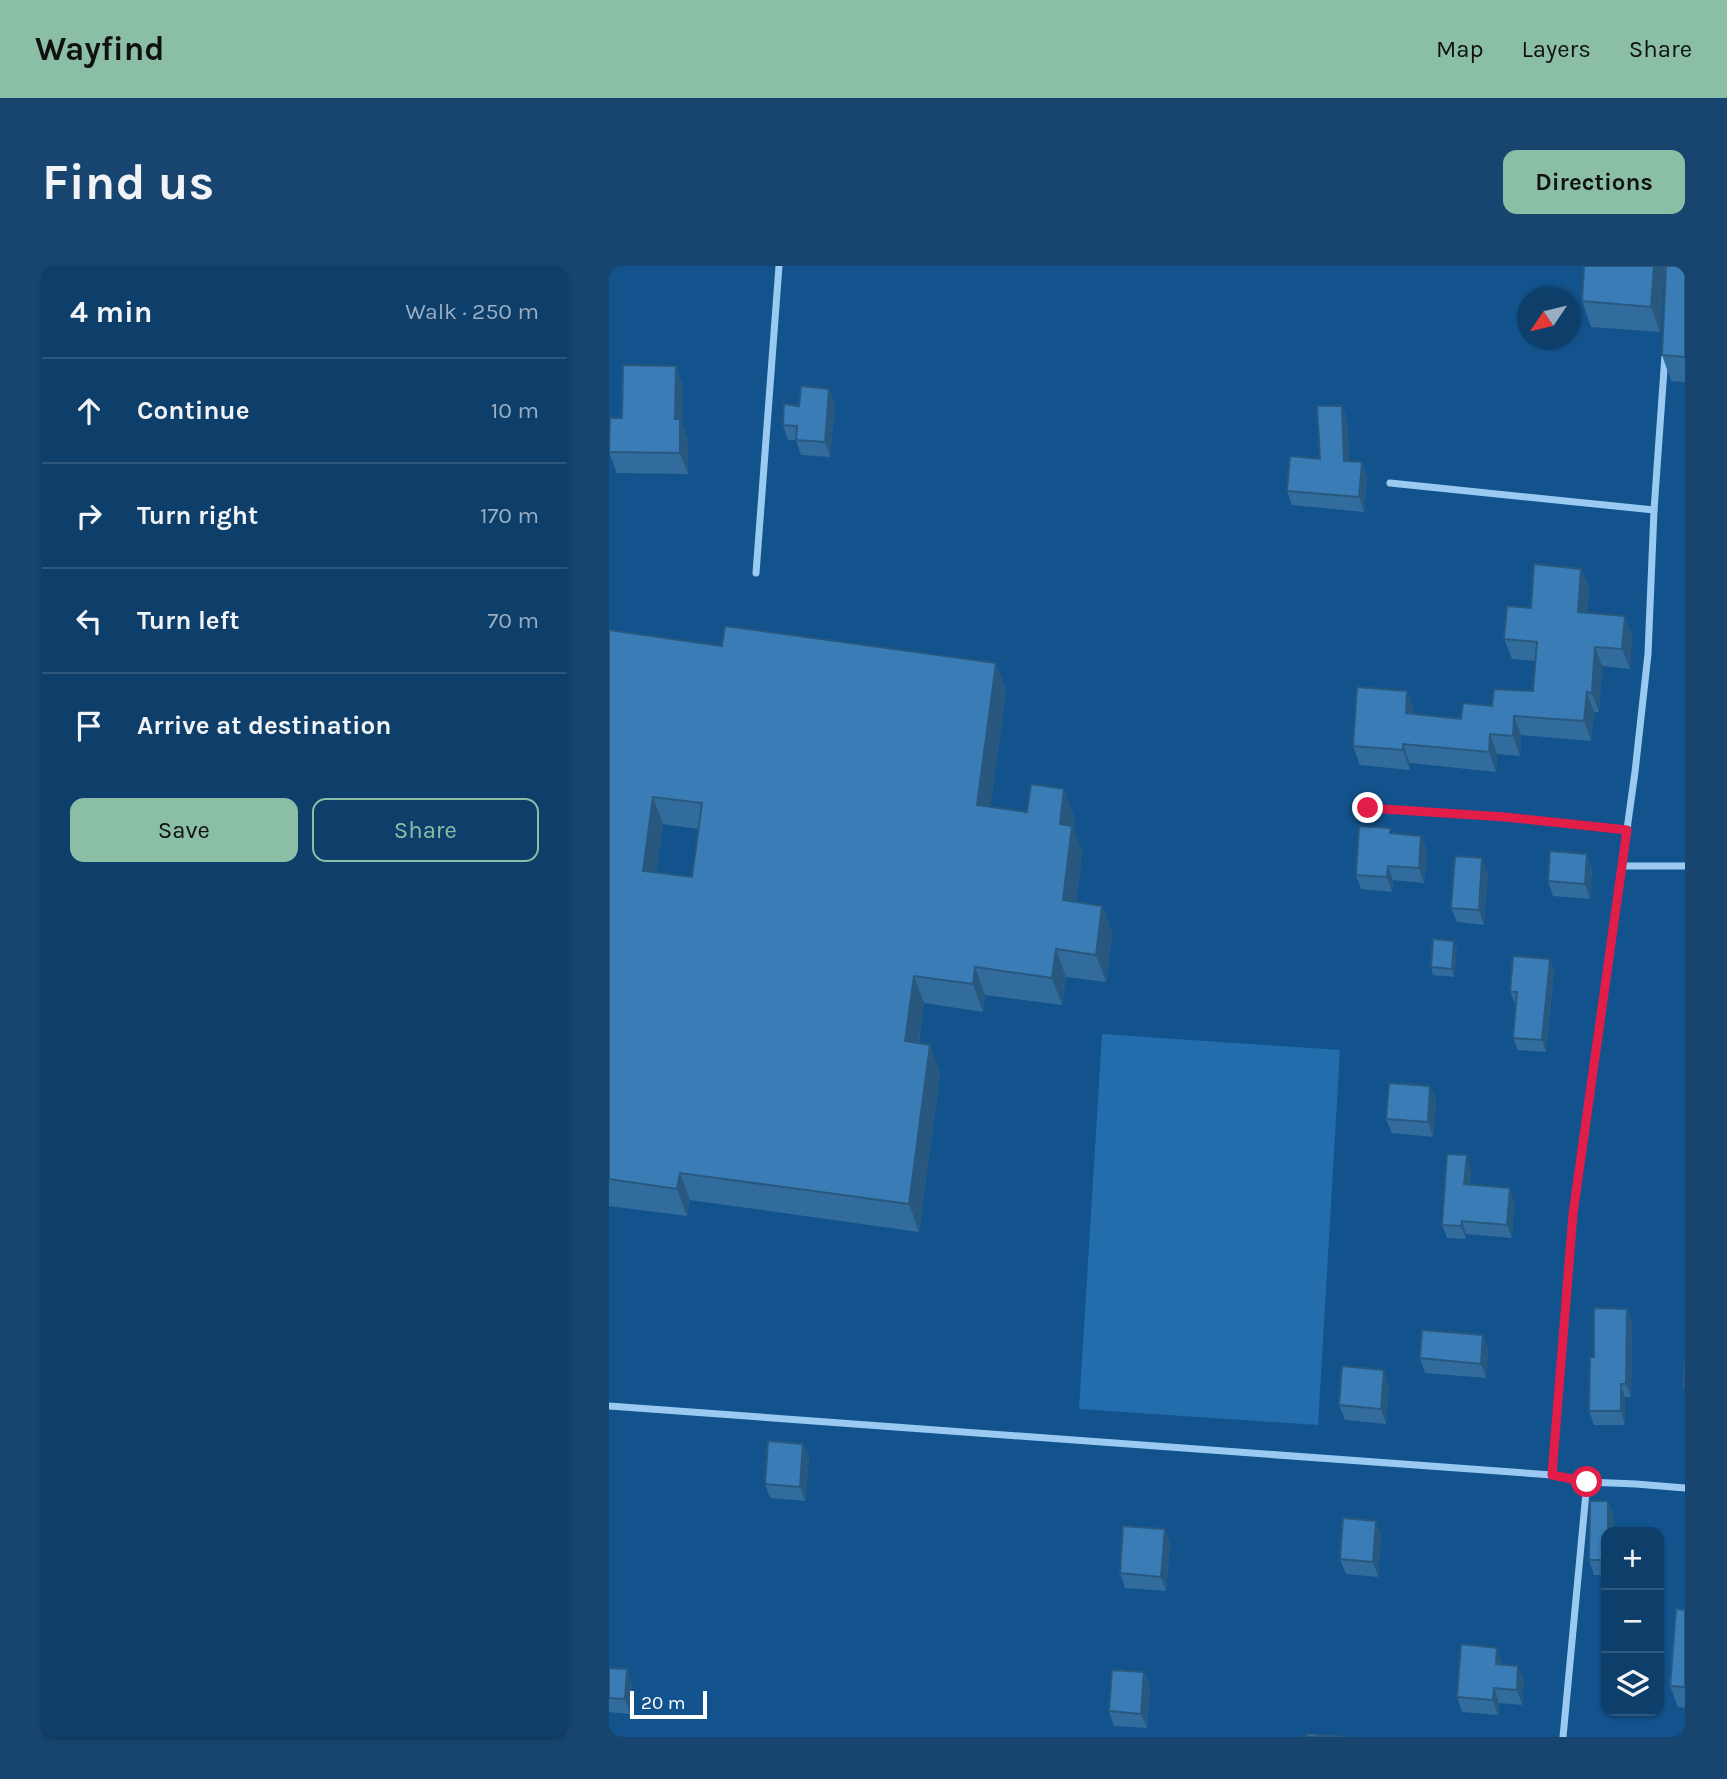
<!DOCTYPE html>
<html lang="en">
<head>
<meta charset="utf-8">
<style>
	body { margin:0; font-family:Karla,sans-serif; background:#174570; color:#f1f3f6 }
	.controls { position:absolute; right:21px; bottom:21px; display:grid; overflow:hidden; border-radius:14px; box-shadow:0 2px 5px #0004 }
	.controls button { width:63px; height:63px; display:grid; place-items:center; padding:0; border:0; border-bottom:2px solid #2e577e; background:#0e3e6a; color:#f1f3f6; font:35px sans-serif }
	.compass { position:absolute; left:908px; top:21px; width:63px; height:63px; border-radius:50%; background:#0e3e6a; box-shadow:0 2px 5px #0004; rotate:235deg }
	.scale { position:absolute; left:21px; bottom:18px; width:77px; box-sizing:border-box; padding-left:7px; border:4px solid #fff; border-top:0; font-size:19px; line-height:24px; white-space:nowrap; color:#fff; -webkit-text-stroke:5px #12538d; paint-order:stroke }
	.stop { position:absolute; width:21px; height:21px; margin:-16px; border:5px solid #e11d48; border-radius:50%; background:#fff }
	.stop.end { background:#e11d48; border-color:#fff; box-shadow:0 2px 7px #0008 }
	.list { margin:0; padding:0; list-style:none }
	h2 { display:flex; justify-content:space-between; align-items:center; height:91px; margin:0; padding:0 28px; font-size:30px }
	h2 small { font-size:23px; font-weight:400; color:#9baec1 }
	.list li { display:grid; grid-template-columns:46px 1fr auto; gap:21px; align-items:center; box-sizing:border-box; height:105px; padding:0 28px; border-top:2px solid #2e577e }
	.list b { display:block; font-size:26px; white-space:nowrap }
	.list em { font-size:23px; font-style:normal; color:#9baec1 }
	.actions { display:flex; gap:14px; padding:21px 28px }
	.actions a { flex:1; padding:16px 0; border:2px solid #8abfa5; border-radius:14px; text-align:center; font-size:24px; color:#8abfa5 }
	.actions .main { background:#8abfa5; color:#111 }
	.icon { flex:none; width:38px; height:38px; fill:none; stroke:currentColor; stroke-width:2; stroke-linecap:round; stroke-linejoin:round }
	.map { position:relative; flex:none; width:1076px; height:1471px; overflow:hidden; border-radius:14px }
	header { display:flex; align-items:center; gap:42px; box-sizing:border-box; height:98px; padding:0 35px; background:#8abfa5; color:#111 }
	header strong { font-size:33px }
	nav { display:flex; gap:38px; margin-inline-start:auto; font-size:24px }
	.intro { display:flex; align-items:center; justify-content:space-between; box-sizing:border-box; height:168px; padding:0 42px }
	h1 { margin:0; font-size:49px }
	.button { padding:18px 32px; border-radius:14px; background:#8abfa5; color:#111; font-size:24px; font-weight:700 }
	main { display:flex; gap:42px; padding:0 42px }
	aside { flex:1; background:#0e3e6a; border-radius:14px; box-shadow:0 2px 5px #0004 }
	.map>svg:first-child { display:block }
	.green { fill:#236dac }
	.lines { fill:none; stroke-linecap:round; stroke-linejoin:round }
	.street { stroke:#9acaf1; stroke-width:7 }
	.wall { fill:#326c9d; fill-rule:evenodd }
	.shaded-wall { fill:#29587f }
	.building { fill:#3a7db6; stroke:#29587f; stroke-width:2; fill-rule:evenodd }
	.route { stroke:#e11d48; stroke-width:9 }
</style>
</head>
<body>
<header>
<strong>Wayfind</strong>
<nav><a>Map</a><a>Layers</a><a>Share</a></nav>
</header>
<div class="intro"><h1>Find us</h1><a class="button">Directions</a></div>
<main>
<aside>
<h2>4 min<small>Walk · 250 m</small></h2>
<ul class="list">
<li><svg class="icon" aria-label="ahead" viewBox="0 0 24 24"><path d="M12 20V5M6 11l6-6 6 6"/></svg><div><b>Continue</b></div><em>10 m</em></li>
<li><svg class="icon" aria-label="right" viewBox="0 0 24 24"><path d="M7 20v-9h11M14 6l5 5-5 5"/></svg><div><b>Turn right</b></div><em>170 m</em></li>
<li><svg class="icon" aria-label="left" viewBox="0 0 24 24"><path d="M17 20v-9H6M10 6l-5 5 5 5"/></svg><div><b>Turn left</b></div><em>70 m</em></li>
<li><svg class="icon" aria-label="arrive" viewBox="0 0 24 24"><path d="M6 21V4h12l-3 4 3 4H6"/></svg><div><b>Arrive at destination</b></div></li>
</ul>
<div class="actions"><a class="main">Save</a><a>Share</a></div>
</aside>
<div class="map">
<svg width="1076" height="1471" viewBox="0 0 1076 1471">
	<rect width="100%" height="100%" fill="#12538d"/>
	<!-- green -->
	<path class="green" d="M 493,768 L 731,784 L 709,1159 L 470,1143 Z"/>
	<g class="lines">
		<!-- street -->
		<g class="street">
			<path d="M 781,217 L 1045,244"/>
			<path d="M 147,307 L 170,0"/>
			<path d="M 759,542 L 896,551 L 1018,564"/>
			<path d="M 1013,600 L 1076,600"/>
			<path d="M 0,1140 L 943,1209 L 978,1216 L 1027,1218 L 1076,1222"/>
			<path d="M 943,1209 L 964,948 L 1026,506 L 1039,388 L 1045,244 L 1056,89"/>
			<path d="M 954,1471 L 978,1216"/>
		</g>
	</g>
	<!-- wall -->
	<g class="wall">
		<path d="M 975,0 L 1056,0 L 1051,66 L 982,61 L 973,35 Z"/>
		<path d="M 1076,0 L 1076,116 L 1062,115 L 1053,89 Z"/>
		<path d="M 67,100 L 74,121 L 74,161 L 79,174 L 79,208 L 8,207 L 0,186 L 13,152 Z"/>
		<path d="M 220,123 L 226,138 L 221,191 L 192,189 L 187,174 L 179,174 L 174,159 L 190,140 Z"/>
		<path d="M 733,140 L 738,154 L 740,195 L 758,211 L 755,246 L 683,239 L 678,225 L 711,193 Z"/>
		<path d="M 972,303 L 980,322 L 978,346 L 1016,350 L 1023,369 L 1021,403 L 993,400 L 990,446 L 985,446 L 982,475 L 912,469 L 911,490 L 888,488 L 887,506 L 801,497 L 801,504 L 751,499 L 744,480 L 805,445 L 805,448 L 852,453 L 883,440 L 924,425 L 926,395 L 903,393 L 895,373 L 922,342 Z"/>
		<path d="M 0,364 L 113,380 L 387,397 L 397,425 L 381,541 L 418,546 L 455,523 L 465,551 L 464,561 L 473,587 L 467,636 L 493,640 L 503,667 L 497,716 L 457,711 L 453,739 L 376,729 L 374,746 L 315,737 L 310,777 L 331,807 L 310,966 L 81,934 L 78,950 L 0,940 ZM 54,558 L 89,563 L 83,611 L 47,606 Z"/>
		<path d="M 784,568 L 812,570 L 818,585 L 815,617 L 784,614 L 783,626 L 752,623 L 747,609 Z"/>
		<path d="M 983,603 L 981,633 L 944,630 L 939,615 Z"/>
		<path d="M 879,607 L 875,659 L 848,656 L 842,642 Z"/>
		<path d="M 848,682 L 845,711 L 824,709 L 822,701 Z"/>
		<path d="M 941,693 L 945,705 L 937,786 L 909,784 L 904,772 L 907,738 L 906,738 L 901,726 Z"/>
		<path d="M 821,820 L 827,835 L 824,871 L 783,867 L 777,853 Z"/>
		<path d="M 862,902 L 861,919 L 905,935 L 903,972 L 857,968 L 857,973 L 838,972 L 833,959 Z"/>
		<path d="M 1018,1043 L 1023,1056 L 1022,1131 L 1016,1131 L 1016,1159 L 985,1159 L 980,1145 L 985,1091 Z"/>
		<path d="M 874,1069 L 879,1084 L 877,1112 L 816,1107 L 811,1092 Z"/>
		<path d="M 780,1119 L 777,1158 L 736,1154 L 730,1139 Z"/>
		<path d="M 194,1178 L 200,1193 L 196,1235 L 161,1232 L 156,1218 Z"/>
		<path d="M 999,1235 L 1005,1250 L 997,1266 L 997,1309 L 985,1309 L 980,1294 Z"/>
		<path d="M 767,1255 L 772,1270 L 769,1311 L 737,1308 L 731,1293 Z"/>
		<path d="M 556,1263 L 561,1277 L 557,1325 L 516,1322 L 511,1307 Z"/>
		<path d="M 1076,1344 L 1076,1442 L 1069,1441 L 1061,1420 Z"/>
		<path d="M 997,1368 L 997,1424 L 992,1409 Z"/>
		<path d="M 893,1396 L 893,1399 L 915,1414 L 913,1439 L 890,1437 L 889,1449 L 853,1446 L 848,1431 Z"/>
		<path d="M 0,1402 L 23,1418 L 21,1448 L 0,1446 Z"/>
		<path d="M 535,1406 L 541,1421 L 538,1462 L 505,1460 L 500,1445 Z"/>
	</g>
	<!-- shaded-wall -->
	<g class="shaded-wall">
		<path d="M 1045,0 L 1056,0 L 1051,66 L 1042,41 Z"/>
		<path d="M 67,100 L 74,121 L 74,161 L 79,174 L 79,208 L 71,187 L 66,153 Z"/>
		<path d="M 220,123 L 226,138 L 221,191 L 216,176 Z"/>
		<path d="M 733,140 L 738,154 L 741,209 L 735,195 Z"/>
		<path d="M 753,196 L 758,211 L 755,246 L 750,231 Z"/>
		<path d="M 972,303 L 980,322 L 976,365 L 969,346 Z"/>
		<path d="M 1016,350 L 1023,369 L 1021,403 L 1013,383 Z"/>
		<path d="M 986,381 L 993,400 L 990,446 L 983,427 Z"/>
		<path d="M 387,397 L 397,425 L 378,567 L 368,539 Z"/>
		<path d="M 798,425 L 805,445 L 804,467 L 797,447 Z"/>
		<path d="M 978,426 L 985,446 L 982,475 L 975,455 Z"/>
		<path d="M 905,450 L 912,469 L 911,490 L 904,470 Z"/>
		<path d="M 881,468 L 888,488 L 887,506 L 880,486 Z"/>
		<path d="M 794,478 L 801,497 L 801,504 L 794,484 Z"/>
		<path d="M 455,523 L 465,551 L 464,561 L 473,587 L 464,662 L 454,634 L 451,558 Z"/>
		<path d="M 44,531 L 54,558 L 44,632 L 34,605 Z"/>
		<path d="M 812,570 L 818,585 L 815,617 L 810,602 Z"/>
		<path d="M 978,588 L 983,603 L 981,633 L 976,618 Z"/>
		<path d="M 873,592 L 879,607 L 875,659 L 870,644 Z"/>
		<path d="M 779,600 L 784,614 L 783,626 L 778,611 Z"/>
		<path d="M 493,640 L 503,667 L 497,716 L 487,689 Z"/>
		<path d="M 845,675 L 848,682 L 845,711 L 843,703 Z"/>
		<path d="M 447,683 L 457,711 L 453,739 L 443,712 Z"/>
		<path d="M 941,693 L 945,705 L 937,786 L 933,774 Z"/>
		<path d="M 366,701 L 376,729 L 374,746 L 364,718 Z"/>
		<path d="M 305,710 L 315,737 L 306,803 L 296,775 Z"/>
		<path d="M 321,779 L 331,807 L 310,966 L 300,938 Z"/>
		<path d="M 821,820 L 827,835 L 824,871 L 819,856 Z"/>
		<path d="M 858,889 L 862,902 L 860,931 L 855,918 Z"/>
		<path d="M 71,907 L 81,934 L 78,950 L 68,923 Z"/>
		<path d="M 901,922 L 905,935 L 903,972 L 898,959 Z"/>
		<path d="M 853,955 L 857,968 L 857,973 L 852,960 Z"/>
		<path d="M 1018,1043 L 1023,1056 L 1022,1131 L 1017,1118 Z"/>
		<path d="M 874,1069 L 879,1084 L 877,1112 L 872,1098 Z"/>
		<path d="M 775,1104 L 780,1119 L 777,1158 L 772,1143 Z"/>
		<path d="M 1012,1118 L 1016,1131 L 1016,1159 L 1012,1145 Z"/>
		<path d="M 194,1178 L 200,1193 L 196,1235 L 191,1221 Z"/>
		<path d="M 999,1235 L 1005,1250 L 1005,1266 L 999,1266 Z"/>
		<path d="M 767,1255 L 772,1270 L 769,1311 L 764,1296 Z"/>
		<path d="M 556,1263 L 561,1277 L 557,1325 L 552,1311 Z"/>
		<path d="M 888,1382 L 893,1396 L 892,1413 L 887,1398 Z"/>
		<path d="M 909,1400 L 915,1414 L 913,1439 L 908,1424 Z"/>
		<path d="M 18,1403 L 23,1418 L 21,1448 L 16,1433 Z"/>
		<path d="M 535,1406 L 541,1421 L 538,1462 L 532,1448 Z"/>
		<path d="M 885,1422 L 890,1437 L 889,1449 L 884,1434 Z"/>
	</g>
	<!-- building -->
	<g class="building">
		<path d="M 975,0 L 1045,0 L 1042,41 L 973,35 Z"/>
		<path d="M 1057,0 L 1076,0 L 1076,91 L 1053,89 Z"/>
		<path d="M 14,99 L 67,100 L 66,153 L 71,153 L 71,187 L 0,186 L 1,152 L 13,152 Z"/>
		<path d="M 192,120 L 220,123 L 216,176 L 187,174 L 188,160 L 174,159 L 175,138 L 190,140 Z"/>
		<path d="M 708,140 L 733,140 L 735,195 L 753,196 L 750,231 L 678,225 L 681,190 L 711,193 Z"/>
		<path d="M 925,298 L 972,303 L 969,346 L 1016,350 L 1013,383 L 986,381 L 983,427 L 978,426 L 975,455 L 905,450 L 904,470 L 881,468 L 880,486 L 794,478 L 794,484 L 744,480 L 748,421 L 798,425 L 797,447 L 852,453 L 854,437 L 883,440 L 885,423 L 924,425 L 928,376 L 895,373 L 898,340 L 922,342 Z"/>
		<path d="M 116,360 L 387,397 L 368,539 L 418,546 L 422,518 L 455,523 L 451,558 L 463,560 L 454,634 L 493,640 L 487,689 L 447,683 L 443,712 L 366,701 L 364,718 L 305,710 L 296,775 L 321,779 L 300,938 L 71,907 L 68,923 L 0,913 L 0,364 L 113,380 ZM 44,531 L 93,537 L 83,611 L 34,605 Z"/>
		<path d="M 750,560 L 782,562 L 781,567 L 812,570 L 810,602 L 779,600 L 778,611 L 747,609 Z"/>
		<path d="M 941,585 L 978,588 L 976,618 L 939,615 Z"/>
		<path d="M 846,590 L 873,592 L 870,644 L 842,642 Z"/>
		<path d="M 824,673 L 845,675 L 843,703 L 822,701 Z"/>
		<path d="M 904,690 L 941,693 L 933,774 L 904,772 L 908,726 L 901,726 Z"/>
		<path d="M 780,817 L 821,820 L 819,856 L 777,853 Z"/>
		<path d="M 838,888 L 858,889 L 855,918 L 901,922 L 898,959 L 853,955 L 852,960 L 833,959 Z"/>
		<path d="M 985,1042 L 1018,1043 L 1017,1118 L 1012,1118 L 1012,1145 L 980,1145 L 981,1091 L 985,1091 Z"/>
		<path d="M 813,1064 L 874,1069 L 872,1098 L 811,1092 Z"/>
		<path d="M 1076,1093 L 1076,1121 L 1074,1121 Z"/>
		<path d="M 733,1100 L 775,1104 L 772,1143 L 730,1139 Z"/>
		<path d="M 159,1175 L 194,1178 L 191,1221 L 156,1218 Z"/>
		<path d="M 981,1235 L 999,1235 L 999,1266 L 997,1266 L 997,1294 L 980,1294 Z"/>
		<path d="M 734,1252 L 767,1255 L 764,1296 L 731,1293 Z"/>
		<path d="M 514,1260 L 556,1263 L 552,1311 L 511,1307 Z"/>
		<path d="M 1067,1343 L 1076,1344 L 1076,1421 L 1061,1420 Z"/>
		<path d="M 995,1368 L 997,1368 L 997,1410 L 992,1409 Z"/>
		<path d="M 852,1378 L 888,1382 L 887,1398 L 909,1400 L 908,1424 L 885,1422 L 884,1434 L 848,1431 Z"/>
		<path d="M 0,1402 L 18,1403 L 16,1433 L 0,1432 Z"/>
		<path d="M 503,1404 L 535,1406 L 532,1448 L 500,1445 Z"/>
		<path d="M 698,1468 L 737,1471 L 698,1471 Z"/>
	</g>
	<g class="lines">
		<!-- route -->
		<path class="route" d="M 759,542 L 896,551 L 1018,564 L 964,948 L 943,1209 L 978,1216"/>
	</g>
</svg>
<div class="controls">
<button>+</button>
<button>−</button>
<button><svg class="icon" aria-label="layers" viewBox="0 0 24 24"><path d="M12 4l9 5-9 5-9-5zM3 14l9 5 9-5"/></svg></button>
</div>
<svg class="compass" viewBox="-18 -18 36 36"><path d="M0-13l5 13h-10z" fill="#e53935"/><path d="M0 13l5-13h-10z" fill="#9baec1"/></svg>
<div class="scale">20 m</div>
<div class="stop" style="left:978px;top:1216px"></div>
<div class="stop end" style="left:759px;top:542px"></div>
</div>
</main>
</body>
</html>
